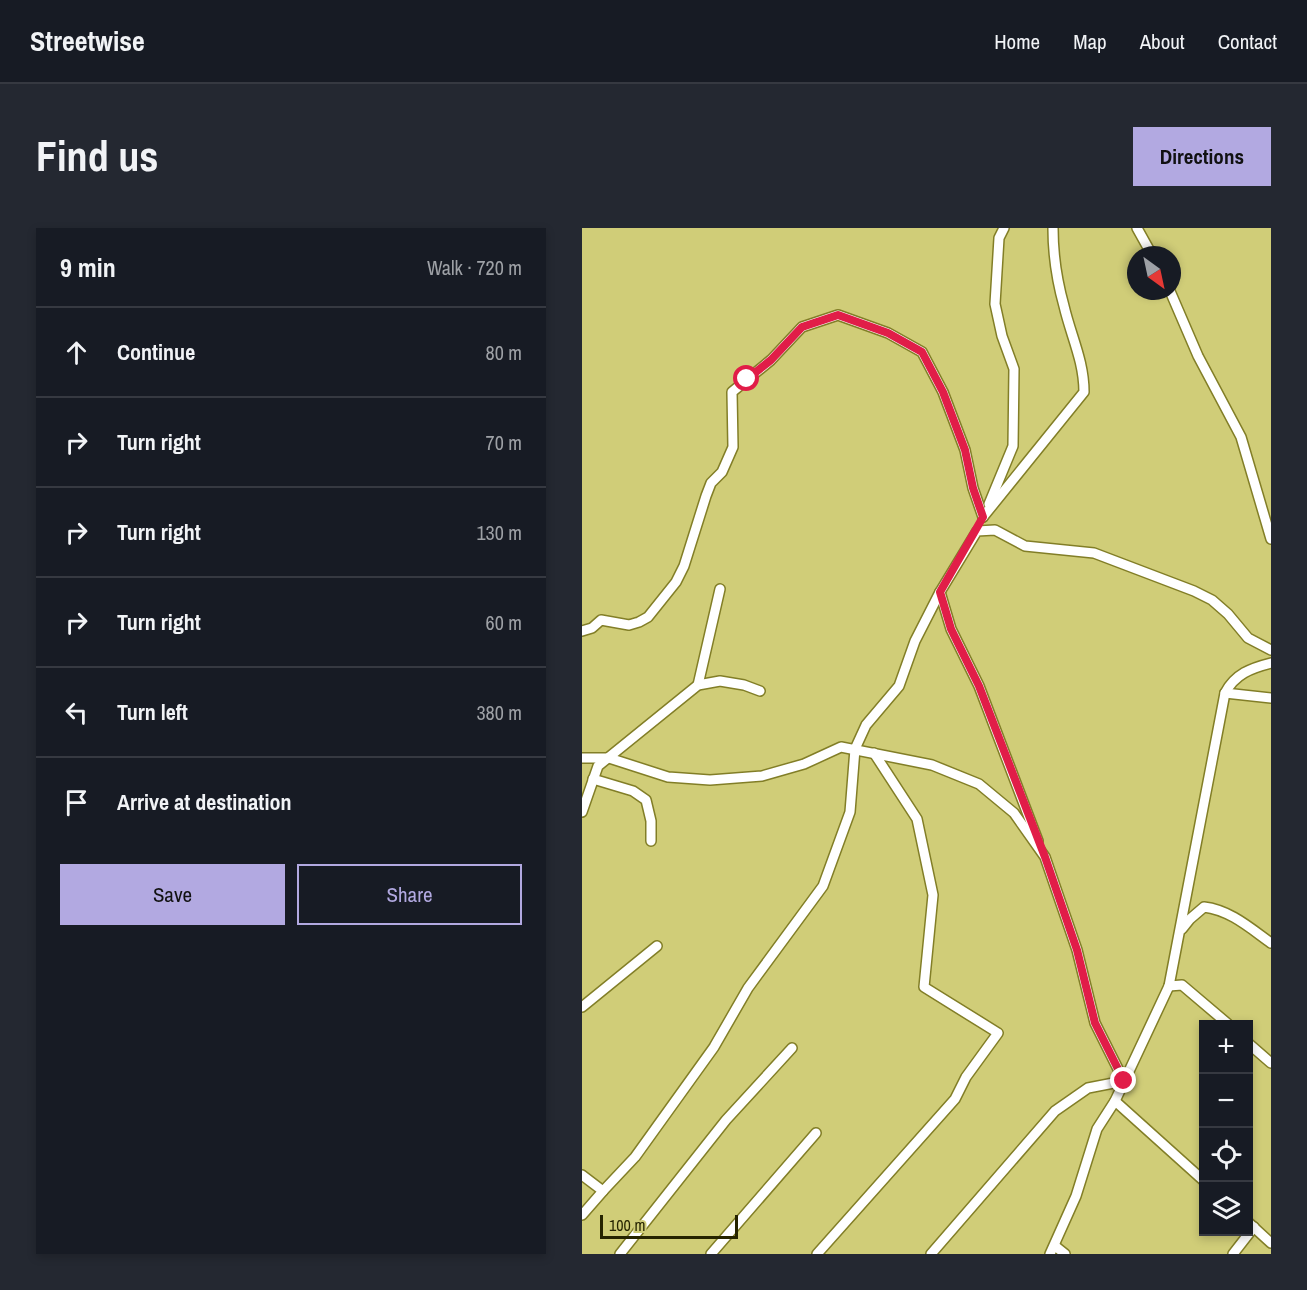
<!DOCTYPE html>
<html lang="en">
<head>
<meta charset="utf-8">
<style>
	body { margin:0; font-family:"Archivo Narrow",sans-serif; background:#242831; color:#f1f3f6 }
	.controls { position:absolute; right:18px; bottom:18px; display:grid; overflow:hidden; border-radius:0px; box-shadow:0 3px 9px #0003 }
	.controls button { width:54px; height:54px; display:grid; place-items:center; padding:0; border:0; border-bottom:2px solid #363941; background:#171b24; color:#f1f3f6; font:30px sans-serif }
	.compass { position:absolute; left:545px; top:18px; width:54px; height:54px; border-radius:50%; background:#171b24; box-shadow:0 3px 9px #0003; rotate:147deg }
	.scale { position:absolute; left:18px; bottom:15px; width:138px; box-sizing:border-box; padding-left:6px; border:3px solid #262400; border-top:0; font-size:16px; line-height:21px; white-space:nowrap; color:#262400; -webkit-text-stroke:4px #d0cd78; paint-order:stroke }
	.stop { position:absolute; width:18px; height:18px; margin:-14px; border:4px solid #e11d48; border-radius:50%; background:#fff }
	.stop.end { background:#e11d48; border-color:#fff; box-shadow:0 2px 6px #0008 }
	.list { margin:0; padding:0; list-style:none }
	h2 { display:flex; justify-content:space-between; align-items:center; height:78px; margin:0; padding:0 24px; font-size:26px }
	h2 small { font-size:20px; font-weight:400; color:#9ea1a6 }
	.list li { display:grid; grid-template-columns:39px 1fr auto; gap:18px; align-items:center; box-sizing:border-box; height:90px; padding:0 24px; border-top:2px solid #363941 }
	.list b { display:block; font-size:22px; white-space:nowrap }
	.list em { font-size:20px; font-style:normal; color:#9ea1a6 }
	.actions { display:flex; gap:12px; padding:18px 24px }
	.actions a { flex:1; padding:14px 0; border:2px solid #b2a9e1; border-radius:0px; text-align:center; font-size:21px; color:#b2a9e1 }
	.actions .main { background:#b2a9e1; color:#111 }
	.icon { flex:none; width:33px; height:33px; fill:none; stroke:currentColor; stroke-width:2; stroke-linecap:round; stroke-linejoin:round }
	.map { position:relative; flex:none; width:689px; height:1026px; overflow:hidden; border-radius:0px }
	header { display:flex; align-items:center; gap:36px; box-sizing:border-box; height:84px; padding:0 30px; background:#171b24; border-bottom:2px solid #363941 }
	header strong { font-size:28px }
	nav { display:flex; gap:33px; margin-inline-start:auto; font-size:21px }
	.intro { display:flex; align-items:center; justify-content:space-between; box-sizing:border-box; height:144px; padding:0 36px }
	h1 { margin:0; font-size:42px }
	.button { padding:15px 27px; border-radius:0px; background:#b2a9e1; color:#111; font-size:21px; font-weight:700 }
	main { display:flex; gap:36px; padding:0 36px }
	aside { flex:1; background:#171b24; border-radius:0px; box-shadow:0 3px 9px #0003 }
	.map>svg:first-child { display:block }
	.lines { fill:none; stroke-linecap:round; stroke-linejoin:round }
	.minor-casing { stroke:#827e27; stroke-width:12 }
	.minor { stroke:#fff; stroke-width:9 }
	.route { stroke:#e11d48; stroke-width:8 }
</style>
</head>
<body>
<header>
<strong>Streetwise</strong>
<nav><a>Home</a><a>Map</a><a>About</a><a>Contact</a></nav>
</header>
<div class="intro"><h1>Find us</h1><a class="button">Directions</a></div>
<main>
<aside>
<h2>9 min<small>Walk · 720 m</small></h2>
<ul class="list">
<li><svg class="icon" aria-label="ahead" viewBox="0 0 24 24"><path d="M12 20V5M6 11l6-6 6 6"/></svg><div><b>Continue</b></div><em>80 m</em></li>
<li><svg class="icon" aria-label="right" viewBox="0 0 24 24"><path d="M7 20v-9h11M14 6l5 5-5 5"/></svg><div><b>Turn right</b></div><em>70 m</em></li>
<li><svg class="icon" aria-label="right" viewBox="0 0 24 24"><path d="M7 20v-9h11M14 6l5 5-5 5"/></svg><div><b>Turn right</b></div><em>130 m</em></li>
<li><svg class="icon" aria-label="right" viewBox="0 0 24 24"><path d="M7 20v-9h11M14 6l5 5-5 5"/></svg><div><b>Turn right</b></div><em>60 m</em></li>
<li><svg class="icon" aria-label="left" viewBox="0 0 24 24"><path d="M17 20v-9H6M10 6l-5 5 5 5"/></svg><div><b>Turn left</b></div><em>380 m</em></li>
<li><svg class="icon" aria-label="arrive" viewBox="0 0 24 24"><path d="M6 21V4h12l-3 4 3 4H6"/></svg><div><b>Arrive at destination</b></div></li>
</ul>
<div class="actions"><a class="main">Save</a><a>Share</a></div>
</aside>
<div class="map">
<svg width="689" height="1026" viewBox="0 0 689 1026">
	<rect width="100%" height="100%" fill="#d0cd78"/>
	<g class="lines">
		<defs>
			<g id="minor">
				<path d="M 555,0 L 570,27"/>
				<path d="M 588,63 L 616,128 L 659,209 L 689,311"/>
				<path d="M 407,276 L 431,218 L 432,141 L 420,108 L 413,76 L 417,10 L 422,0"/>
				<path d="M 401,289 L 502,164 C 502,133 489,108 482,78 C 475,53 471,26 471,0"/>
				<path d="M 358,364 L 369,401 L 397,458 L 456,613"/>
				<path d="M 0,403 L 10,400 L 19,392 L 47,397 L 57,394 L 66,389 L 94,354 L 102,338 L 124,268 L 129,255 L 140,244 L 151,219 L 150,164 L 189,132 L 220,99 L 256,87 L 306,105 L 340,124 L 361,164 L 383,222 L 391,260 L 401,289"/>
				<path d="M 116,457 L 138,361"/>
				<path d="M 643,465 L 689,470"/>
				<path d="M 0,530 L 27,530 L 86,549 L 128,552 L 180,548 L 222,536 L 259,519 L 350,537 L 397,556 L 432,585 L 463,629 L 495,722 L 513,795 L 542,853 L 506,860 L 473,883 L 349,1026"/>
				<path d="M 11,551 L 51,563 L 64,572 L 69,593 L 69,613"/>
				<path d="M 0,584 L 16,538 L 116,457 L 138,453 L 162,457 L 178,463"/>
				<path d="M 600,701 L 608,691 L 622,679 C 648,682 668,700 689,715"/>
				<path d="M 587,758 L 600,757 L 646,796"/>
				<path d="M 0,779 L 75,718"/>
				<path d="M 666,815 L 689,835"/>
				<path d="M 533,873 L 622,953"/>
				<path d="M 0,947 L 21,963 L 0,987"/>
				<path d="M 21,963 L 53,929 L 132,819 L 166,760 L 241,658 L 268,584 L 273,521 L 284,497 L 317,458 L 333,413 L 358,364 L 395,303 L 413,302 L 443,318 L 512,325 L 612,363 L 630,372 L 646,386 L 666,410 L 689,422"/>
				<path d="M 666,994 L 689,1015"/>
				<path d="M 473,1018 L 483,1026"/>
				<path d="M 38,1026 L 144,892 L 210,820"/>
				<path d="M 129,1026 L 234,905"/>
				<path d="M 235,1026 L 373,871 L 384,849 L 416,805 L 342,759 L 351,667 L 335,591 L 292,525"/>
				<path d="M 468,1026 L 494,968 L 515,901 L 533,873 L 587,758 L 643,465 C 653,446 669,440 689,435"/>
				<path d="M 651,1026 L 672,999"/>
			</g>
		</defs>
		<!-- minor casing -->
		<use href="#minor" class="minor-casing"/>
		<!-- minor -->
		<use href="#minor" class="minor"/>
	</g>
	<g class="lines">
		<!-- route -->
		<path class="route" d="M 165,151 L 189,132 L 220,99 L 256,87 L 306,105 L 340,124 L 361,164 L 383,222 L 391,260 L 401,289 L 358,364 L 369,401 L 397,458 L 463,629 L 495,722 L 513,795 L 542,853"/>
	</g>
</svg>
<div class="controls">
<button>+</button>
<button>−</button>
<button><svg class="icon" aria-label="locate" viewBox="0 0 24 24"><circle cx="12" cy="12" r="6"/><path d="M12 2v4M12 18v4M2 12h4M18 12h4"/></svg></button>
<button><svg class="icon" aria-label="layers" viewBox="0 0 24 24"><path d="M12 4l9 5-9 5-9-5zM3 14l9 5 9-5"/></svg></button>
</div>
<svg class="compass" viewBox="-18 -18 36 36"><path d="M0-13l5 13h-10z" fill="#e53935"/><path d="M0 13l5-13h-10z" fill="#9ea1a6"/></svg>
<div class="scale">100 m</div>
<div class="stop" style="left:165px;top:151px"></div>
<div class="stop end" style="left:542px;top:853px"></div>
</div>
</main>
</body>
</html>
